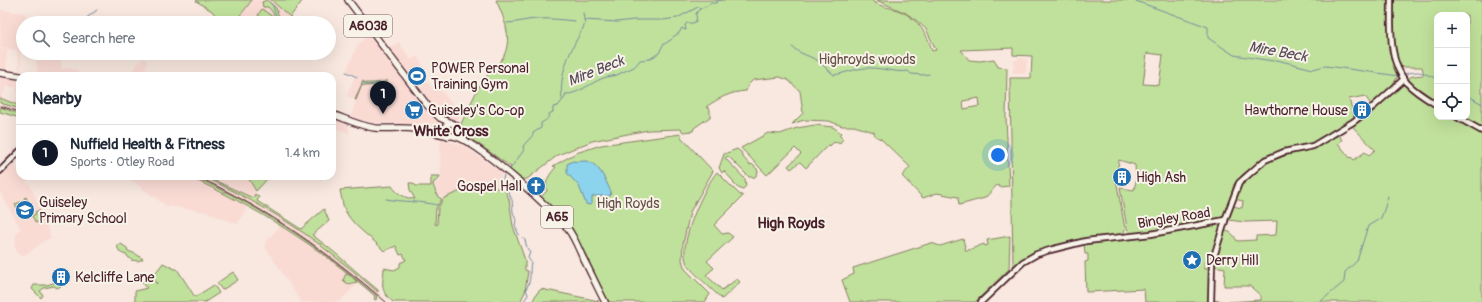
<!DOCTYPE html>
<html lang="en">
<head>
<meta charset="utf-8">
<style>
	body { margin:0; font-family:Pangolin,sans-serif; background:#f2f2f3; color:#1f2937 }
	.controls { position:absolute; right:12px; top:12px; display:grid; overflow:hidden; border-radius:8px; box-shadow:0 4px 16px #0002 }
	.controls button { width:36px; height:36px; display:grid; place-items:center; padding:0; border:0; border-bottom:1px solid #e0e1e3; background:#fff; color:#1f2937; font:20px sans-serif }
	.you { position:absolute; left:998px; top:155px; width:14px; height:14px; margin:-10px; border:3px solid #fff; border-radius:50%; background:#1a73e8; box-shadow:0 0 0 6px #1a73e833 }
	.badge { display:grid; place-items:center; width:26px; height:26px; border-radius:50%; background:#111827; color:#fff; font-size:13px; font-weight:700 }
	.pin { position:absolute; translate:-50% -33px; filter:drop-shadow(0 1px 2px #0008) }
	.pin::after { content:''; position:absolute; top:21px; width:14px; height:12px; background:inherit; clip-path:polygon(0 0,100% 0,50% 100%) }
	.list { margin:0; padding:0; list-style:none }
	h2 { display:flex; justify-content:space-between; align-items:center; height:52px; margin:0; padding:0 16px; font-size:17px }
	h2 small { font-size:13px; font-weight:400; color:#747a83 }
	.list li { display:grid; grid-template-columns:26px 1fr auto; gap:12px; align-items:center; box-sizing:border-box; height:56px; padding:0 16px; border-top:1px solid #e0e1e3 }
	.list b { display:block; font-size:15px; white-space:nowrap }
	.list p { margin:0; font-size:13px; white-space:nowrap; color:#747a83 }
	.list em { font-size:13px; font-style:normal; color:#747a83 }
	.icon { flex:none; width:22px; height:22px; fill:none; stroke:currentColor; stroke-width:2; stroke-linecap:round; stroke-linejoin:round }
	.map { position:relative; flex:none; width:1482px; height:302px; overflow:hidden }
	.search { position:absolute; background:#fff; box-shadow:0 4px 16px #0002; left:16px; top:16px; width:320px; height:44px; display:flex; align-items:center; gap:10px; box-sizing:border-box; padding:0 14px; border-radius:22px; color:#747a83; font-size:15px }
	.panel { position:absolute; background:#fff; box-shadow:0 4px 16px #0002; left:16px; top:72px; width:320px; height:108px; border-radius:12px }
	.map>svg:first-child { display:block }
	.built { fill:#f9dbd4 }
	.green { fill:#c0e19b; stroke:#858063; fill-rule:evenodd }
	.water { fill:#8cd3ee; stroke:#728ba0 }
	.lines { fill:none; stroke-linecap:round; stroke-linejoin:round }
	.stream { stroke:#728ba0; stroke-width:1 }
	.minor-casing { stroke:#4a1f2b; stroke-width:8 }
	.major-casing { stroke:#4a1f2b; stroke-width:8 }
	.minor { stroke:#f7f3e8; stroke-width:4.5 }
	.major { stroke:#f7f3e8; stroke-width:5.5 }
	.rail { stroke:#4a1f2b; stroke-width:1 }
	.labels { text-anchor:middle; dominant-baseline:central; stroke-width:4; stroke-linejoin:round; paint-order:stroke }
	.shield { fill:#f7f3e8; stroke:#7e5f64; stroke-width:1 }
	.shield-label { font-size:13px; font-weight:bold; fill:#4a1f2b }
	.park-label { font-size:14px; fill:#685047; stroke:#f7f3e8 }
	.poi-label { font-size:14px; fill:#4a1f2b; stroke:#f7f3e8; text-anchor:start }
	.street-label { font-size:14px; fill:#4a1f2b; stroke:#f7f3e8 }
	.water-label { font-size:15px; font-style:italic; fill:#5a4c5c; stroke:#f7f3e8 }
	.neighbourhood-label { font-size:15px; font-weight:bold; fill:#4a1f2b; stroke:#f7f3e8 }
</style>
</head>
<body>
<div class="map">
<svg width="1482" height="302" viewBox="0 0 1482 302">
	<rect width="100%" height="100%" fill="#f8e8df"/>
	<filter id="ink" filterUnits="userSpaceOnUse"><feTurbulence type="fractalNoise" baseFrequency=".025" numOctaves="2"/><feDisplacementMap in="SourceGraphic" scale="8" xChannelSelector="R" yChannelSelector="G"/><feConvolveMatrix kernelMatrix="1 2 1 2 8 2 1 2 1" color-interpolation-filters="sRGB"/></filter>
	<g filter="url(#ink)">
		<!-- built -->
		<g class="built">
			<path d="M 197,0 L 303,0 L 284,23 L 222,23 L 212,11 L 196,1 Z"/>
			<path d="M 1,10 L 25,13 L 26,23 L 23,23 L 23,50 L 20,53 L 21,69 L 20,71 L 17,50 L 0,48 Z"/>
			<path d="M 370,34 L 416,97 L 440,123 L 438,127 L 405,124 L 377,123 L 362,121 L 350,117 L 362,85 L 387,84 L 387,81 L 381,83 L 379,82 L 366,83 L 363,81 L 355,100 L 347,96 L 355,76 L 346,72 L 358,44 Z"/>
			<path d="M 399,42 L 411,60 L 417,56 L 423,65 L 417,70 L 424,79 L 417,85 L 415,84 L 403,70 L 402,65 L 390,48 Z"/>
			<path d="M 0,49 L 7,50 L 6,69 L 0,69 Z"/>
			<path d="M 35,53 L 63,53 L 60,57 L 62,69 L 69,68 L 78,70 L 77,76 L 38,75 Z"/>
			<path d="M 1018,57 L 1027,59 L 1026,74 L 1013,73 L 1014,60 L 1018,60 Z"/>
			<path d="M 144,58 L 147,62 L 145,76 L 131,76 L 131,73 L 137,64 Z"/>
			<path d="M 0,76 L 20,79 L 20,107 L 15,104 L 17,97 L 17,87 L 6,86 L 1,99 L 0,98 Z"/>
			<path d="M 427,82 L 434,90 L 439,88 L 460,113 L 461,115 L 459,119 L 454,121 L 448,120 L 435,108 L 420,91 L 420,88 Z"/>
			<path d="M 0,103 L 20,109 L 20,114 L 0,107 Z"/>
			<path d="M 332,117 L 348,123 L 349,133 L 335,128 L 332,123 Z"/>
			<path d="M 441,138 L 466,147 L 502,173 L 501,180 L 501,188 L 468,188 L 444,198 L 439,196 L 434,184 L 441,180 L 440,150 Z"/>
			<path d="M 12,163 L 20,172 L 20,176 L 25,176 L 28,182 L 26,183 L 28,185 L 29,183 L 43,213 L 51,238 L 44,241 L 33,250 L 22,256 L 19,255 L 14,245 L 16,242 L 15,238 L 20,228 L 0,192 L 0,174 Z"/>
			<path d="M 125,176 L 187,176 L 219,191 L 248,206 L 237,224 L 207,212 L 167,206 Z"/>
			<path d="M 192,176 L 202,176 L 215,182 L 246,198 L 302,231 L 319,244 L 321,244 L 382,295 L 380,299 L 354,277 L 359,282 L 339,302 L 337,301 L 335,302 L 301,302 L 264,245 L 280,225 L 349,273 L 318,248 L 273,219 L 229,193 Z"/>
			<path d="M 205,176 L 247,176 L 256,192 L 253,198 Z"/>
		</g>
		<!-- green -->
		<g class="green">
			<path d="M 197,0 L 252,0 C 241,14 238,23 218,23 L 220,21 L 212,11 L 196,1 Z"/>
			<path d="M 267,0 L 276,8 L 281,23 L 273,23 C 276,16 273,12 268,7 L 263,7 L 262,2 Z"/>
			<path d="M 271,0 L 303,0 L 290,17 Z"/>
			<path d="M 496,0 L 871,0 C 879,7 890,7 900,11 C 917,18 928,34 932,51 L 936,50 L 926,29 L 917,21 L 906,13 L 876,0 L 1388,0 L 1389,51 L 1398,72 L 1397,78 L 1388,91 L 1372,106 L 1365,96 L 1349,99 L 1355,119 L 1313,143 L 1288,149 L 1263,160 L 1251,168 L 1243,174 L 1234,184 L 1226,215 L 1222,219 L 1130,235 L 1127,228 L 1120,188 L 1134,190 L 1136,181 L 1135,165 L 1119,160 L 1116,179 L 1125,229 L 1123,235 L 1055,245 L 1032,253 L 1013,266 L 1010,78 L 1031,78 L 1032,56 L 1013,55 L 1013,48 L 961,50 L 969,60 L 980,61 L 994,59 L 998,67 L 1007,68 L 1006,117 L 1009,186 L 1000,187 L 997,185 L 985,198 L 959,205 L 958,197 L 937,193 L 923,198 L 902,176 L 910,167 L 881,139 L 875,136 L 874,132 L 854,126 L 842,126 L 829,121 L 804,120 L 792,124 L 803,113 L 800,91 L 788,80 L 780,77 L 753,80 L 748,85 L 746,91 C 730,92 719,98 706,107 L 710,109 L 710,117 L 694,128 L 693,131 L 683,132 L 681,129 L 648,130 L 592,141 L 558,155 L 527,179 C 520,180 515,175 509,171 L 511,167 L 467,136 L 462,129 L 461,124 C 467,111 473,98 480,85 C 486,75 495,68 502,59 C 514,40 504,18 496,0 ZM 1147,53 L 1163,55 L 1159,85 L 1143,84 ZM 979,98 L 980,106 L 964,109 L 963,101 Z"/>
			<path d="M 1393,0 L 1482,0 L 1482,128 L 1464,117 L 1467,117 L 1467,15 L 1437,15 L 1437,101 L 1411,83 L 1408,78 L 1413,76 L 1424,75 L 1422,67 L 1402,67 L 1398,62 L 1395,48 L 1393,47 Z"/>
			<path d="M 262,9 L 273,17 L 268,23 L 258,15 Z"/>
			<path d="M 387,80 L 387,84 L 367,86 L 362,85 L 356,100 L 355,100 L 363,81 L 366,83 C 372,83 384,83 387,80 Z"/>
			<path d="M 1403,85 L 1437,107 L 1437,117 L 1453,117 L 1482,134 L 1482,302 L 1213,302 L 1212,300 L 1227,302 L 1261,300 L 1261,296 L 1250,286 L 1224,286 L 1225,268 L 1214,266 L 1224,231 C 1232,231 1234,236 1237,241 L 1256,240 L 1256,236 L 1276,235 L 1277,221 L 1245,222 L 1228,220 L 1232,206 L 1242,208 L 1243,201 L 1234,199 L 1242,183 L 1254,171 L 1267,162 L 1290,154 L 1311,149 L 1338,134 L 1342,140 L 1338,143 L 1350,158 L 1351,157 L 1354,160 L 1365,152 L 1369,155 L 1375,150 L 1352,126 L 1368,116 Z"/>
			<path d="M 0,98 L 20,106 L 20,109 L 0,103 Z"/>
			<path d="M 0,107 L 20,114 L 20,118 L 0,112 Z"/>
			<path d="M 815,125 L 833,127 L 841,133 L 839,135 L 843,139 L 839,144 L 837,142 L 835,143 L 834,142 L 830,146 L 829,144 L 806,168 L 800,162 L 791,169 L 788,166 L 801,154 L 795,148 L 767,175 L 741,148 L 768,133 L 780,134 L 797,128 Z"/>
			<path d="M 681,134 L 681,137 L 713,171 L 690,212 L 683,244 L 682,260 L 685,269 L 710,294 L 705,302 L 609,302 L 583,249 L 572,228 L 541,197 L 547,191 C 544,181 550,174 556,167 L 553,166 L 576,153 L 601,145 Z"/>
			<path d="M 737,149 L 742,153 L 741,155 L 750,165 L 752,164 L 757,169 L 758,172 L 755,177 L 749,177 L 728,156 L 725,158 L 745,179 L 746,186 L 743,189 L 738,188 L 733,183 L 734,182 L 724,171 L 722,173 L 719,168 L 724,154 Z"/>
			<path d="M 717,172 L 739,194 L 743,196 L 714,225 L 722,234 L 728,233 L 733,237 L 707,261 L 714,268 L 706,275 L 722,290 L 737,279 L 740,282 L 722,299 C 714,291 692,272 687,264 C 677,245 704,187 717,172 Z"/>
			<path d="M 187,176 L 192,176 C 261,206 321,248 377,296 L 376,300 L 374,299 L 375,296 C 318,246 256,207 187,176 Z"/>
			<path d="M 202,176 L 205,176 L 253,198 L 255,194 L 259,197 L 257,201 L 301,229 L 324,209 L 329,221 L 312,235 C 336,252 356,272 378,290 L 378,292 L 352,270 L 320,245 L 321,244 L 319,244 C 284,218 244,195 202,176 Z"/>
			<path d="M 247,176 L 270,176 L 256,191 Z"/>
			<path d="M 431,176 L 440,176 L 439,179 L 434,182 L 433,185 L 438,197 L 442,199 L 436,208 L 435,224 L 437,225 L 438,208 L 444,198 L 468,188 L 504,188 L 509,199 L 513,226 L 525,260 L 525,270 L 528,271 L 525,292 L 520,302 L 393,302 C 379,290 383,285 384,268 L 394,270 L 400,267 L 400,263 L 406,260 L 403,254 L 400,255 L 396,246 L 384,251 C 371,236 349,225 343,205 C 342,200 341,195 340,190 L 392,186 C 396,193 406,199 415,199 L 410,190 L 409,183 L 413,183 L 416,186 L 431,186 Z"/>
			<path d="M 26,197 L 30,206 L 32,207 L 22,212 L 19,207 L 17,208 L 15,204 L 21,202 L 21,203 L 23,203 L 22,201 L 25,200 L 24,198 Z"/>
			<path d="M 39,210 L 43,220 L 36,223 L 32,216 L 36,214 L 35,212 Z"/>
			<path d="M 1222,222 L 1212,261 L 1204,262 L 1204,269 L 1210,267 L 1209,302 L 1145,302 L 1144,289 L 1086,292 L 1085,262 L 1088,261 L 1088,254 L 1085,254 L 1084,244 Z"/>
			<path d="M 1010,236 L 1009,269 L 975,302 L 850,302 L 842,280 L 854,274 L 853,268 L 931,243 L 940,246 L 963,239 L 966,251 L 984,244 L 985,246 L 988,245 L 987,240 Z"/>
			<path d="M 121,244 L 127,248 L 128,251 L 136,254 L 143,259 L 138,261 L 131,260 L 131,259 L 129,258 L 127,255 C 121,254 119,252 117,246 Z"/>
			<path d="M 163,263 L 175,269 L 177,269 L 195,297 L 214,285 L 219,293 L 205,302 L 135,302 L 135,291 L 147,288 L 140,279 L 152,277 L 157,284 L 153,276 Z"/>
			<path d="M 233,272 L 238,280 L 222,290 L 217,283 Z"/>
			<path d="M 346,274 L 351,276 L 357,282 L 348,284 L 343,280 Z"/>
			<path d="M 62,280 L 66,280 L 63,281 L 61,286 L 57,288 L 54,286 L 44,288 L 40,291 L 43,295 L 41,298 L 32,289 L 34,285 L 47,285 Z"/>
			<path d="M 541,289 L 599,301 L 598,302 L 532,302 L 537,293 Z"/>
		</g>
		<!-- water -->
		<path class="water" d="M 573,161 C 577,162 582,161 586,161 C 599,163 606,181 611,192 L 610,196 L 594,196 L 592,197 L 592,204 L 589,205 L 586,204 L 579,186 L 567,173 L 567,164 Z"/>
		<g class="lines">
			<!-- stream -->
			<g class="stream">
				<path d="M 1133,0 L 1208,27 L 1208,38 L 1234,55 L 1273,61 L 1277,60 L 1313,69 L 1325,66 L 1334,67 L 1399,76"/>
				<path d="M 270,3 L 273,6 L 278,23"/>
				<path d="M 584,20 L 617,22 L 634,20 L 661,20"/>
				<path d="M 663,20 L 677,18 L 698,7 L 701,8"/>
				<path d="M 80,23 L 97,10"/>
				<path d="M 507,23 C 517,23 527,19 538,19 C 550,18 563,20 575,21"/>
				<path d="M 582,30 L 585,24 L 583,13"/>
				<path d="M 673,37 L 679,33 L 682,28 L 685,30 L 686,30 L 685,25 L 687,23 L 693,23 L 696,21 C 697,18 696,16 696,14 C 699,7 707,7 711,3 L 716,3 L 717,1 L 722,0"/>
				<path d="M 792,47 L 799,52 L 817,60 L 834,75 C 846,73 859,67 871,68 C 883,68 896,73 908,71 L 911,74 L 924,75 L 929,74"/>
				<path d="M 346,72 L 357,77"/>
				<path d="M 1404,74 C 1421,70 1421,72 1437,79"/>
				<path d="M 362,82 L 367,85 L 380,83"/>
				<path d="M 1467,95 L 1482,104"/>
				<path d="M 562,99 C 559,74 569,53 581,32"/>
				<path d="M 510,169 L 524,150 L 523,146 L 533,135 L 533,133 L 541,128 L 541,123 C 546,120 548,120 549,114 L 553,112 L 553,107 L 558,106 L 566,96 L 565,94 C 579,95 593,80 607,77 C 610,76 614,76 617,75 C 622,72 628,70 634,67 C 636,65 638,63 640,60 L 650,59 L 659,53 L 663,45 L 672,39"/>
				<path d="M 504,175 L 503,180 L 505,185 L 512,200 L 513,212 L 516,220 L 515,225 L 518,233 L 525,240 L 527,248 L 530,252 L 528,258 L 531,262 C 529,272 532,280 526,289 L 528,295 L 523,302"/>
				<path d="M 386,199 C 403,202 420,201 438,205"/>
				<path d="M 1320,302 L 1344,282 L 1345,272 L 1357,261 L 1368,226 L 1381,218 L 1385,207 L 1388,196"/>
			</g>
			<defs>
				<g id="minor">
					<path d="M 1391,0 C 1391,27 1388,62 1407,83 C 1415,92 1427,99 1437,105"/>
					<path d="M 1457,117 L 1482,131"/>
					<path d="M 0,171 L 20,151"/>
					<path d="M 981,302 L 1023,262 L 1037,254 L 1050,250 L 1086,241 L 1151,234 L 1225,220"/>
					<path d="M 1211,302 L 1212,263 L 1225,221 L 1225,220 L 1239,183 L 1265,160 L 1284,152 L 1313,146 L 1353,122 L 1374,106 L 1404,79"/>
				</g>
				<g id="major">
					<path d="M 348,0 L 427,105 L 440,118 L 456,125 L 457,131 L 466,141"/>
					<path d="M 0,73 L 20,76"/>
					<path d="M 332,114 C 346,119 360,126 375,128 C 388,129 402,127 415,129 C 428,130 440,135 453,136 C 475,139 553,210 568,229 C 574,237 578,247 582,256 C 590,271 597,287 605,302"/>
					<path d="M 448,136 C 442,132 443,126 450,123"/>
				</g>
			</defs>
			<!-- minor casing -->
			<use href="#minor" class="minor-casing"/>
			<!-- major casing -->
			<use href="#major" class="major-casing"/>
			<!-- minor -->
			<use href="#minor" class="minor"/>
			<!-- major -->
			<use href="#major" class="major"/>
			<!-- rail -->
			<g class="rail">
				<path d="M 0,106 L 20,112"/>
				<path d="M 196,176 C 269,210 325,250 386,302"/>
			</g>
		</g>
	</g>
	<!-- icons -->
	<defs>
		<symbol id="stadium-disc" viewBox="-11 -11 22 22"><circle r="9.5" fill="#1f6fb2" stroke="#f7f3e8"/><path d="M0-5a6.5 5 0 1 0 0 10a6.5 5 0 1 0 0-10ZM-3.5-1.8h7v3.6h-7Z" fill="#fff"/></symbol>
		<symbol id="supermarket-disc" viewBox="-11 -11 22 22"><circle r="9.5" fill="#1f6fb2" stroke="#f7f3e8"/><path d="M-6-5.5h2.5l.6 2H6L4.5 2H-2.5L-4.4-4H-6ZM-1.5 3.2a1.3 1.3 0 1 0 .1 0ZM3 3.2a1.3 1.3 0 1 0 .1 0Z" fill="#fff"/></symbol>
		<symbol id="building-disc" viewBox="-11 -11 22 22"><circle r="9.5" fill="#1f6fb2" stroke="#f7f3e8"/><path d="M-4-6H4V6H1V3H-1V6H-4ZM-2.5-4.3h1.7v1.8h-1.7ZM.8-4.3h1.7v1.8H.8ZM-2.5-1h1.7V.8h-1.7ZM.8-1h1.7V.8H.8Z" fill="#fff"/></symbol>
		<symbol id="church-disc" viewBox="-11 -11 22 22"><circle r="9.5" fill="#1f6fb2" stroke="#f7f3e8"/><path d="M-1.2-6h2.4v3.5h3.3v2.4h-3.3V6h-2.4V-.1h-3.3v-2.4h3.3Z" fill="#fff"/></symbol>
		<symbol id="school-disc" viewBox="-11 -11 22 22"><circle r="9.5" fill="#1f6fb2" stroke="#f7f3e8"/><path d="M0-5L7-2L0 1L-7-2ZM-4 1L0 2.5L4 1V4Q0 6-4 4Z" fill="#fff"/></symbol>
		<symbol id="sight-disc" viewBox="-11 -11 22 22"><circle r="9.5" fill="#1f6fb2" stroke="#f7f3e8"/><path d="M0-6L1.8-2.2L6-1.7L2.9 1.2L3.7 5.4L0 3.3L-3.7 5.4L-2.9 1.2L-6-1.7L-1.8-2.2Z" fill="#fff"/></symbol>
	</defs>
	<g fill-rule="evenodd">
		<use href="#stadium-disc" x="406" y="65" width="22" height="22"/>
		<use href="#supermarket-disc" x="403" y="99" width="22" height="22"/>
		<use href="#building-disc" x="1351" y="99" width="22" height="22"/>
		<use href="#building-disc" x="1111" y="166" width="22" height="22"/>
		<use href="#church-disc" x="525" y="175" width="22" height="22"/>
		<use href="#school-disc" x="14" y="199" width="22" height="22"/>
		<use href="#sight-disc" x="1181" y="249" width="22" height="22"/>
		<use href="#building-disc" x="50" y="266" width="22" height="22"/>
	</g>
	<g class="labels">
		<!-- shield labels -->
		<g class="shield">
			<rect x="344" y="15" width="48" height="22" rx="3"/>
			<rect x="541" y="206" width="32" height="22" rx="3"/>
		</g>
		<g class="shield-label">
			<text x="368" y="26">A6038</text>
			<text x="557" y="217">A65</text>
		</g>
		<!-- park labels -->
		<g class="park-label">
			<text x="867" y="59">Highroyds woods</text>
			<text x="628" y="203">High Royds</text>
		</g>
		<!-- poi labels -->
		<g class="poi-label">
			<text x="431" y="68">POWER Personal<tspan x="431" dy="16">Training Gym</tspan></text>
			<text x="428" y="110">Guiseley's Co-op</text>
			<text x="1348" y="110" text-anchor="end">Hawthorne House</text>
			<text x="1136" y="177">High Ash</text>
			<text x="522" y="186" text-anchor="end">Gospel Hall</text>
			<text x="39" y="202">Guiseley<tspan x="39" dy="16">Primary School</tspan></text>
			<text x="1206" y="260">Derry Hill</text>
			<text x="75" y="277">Kelcliffe Lane</text>
		</g>
		<!-- street labels -->
		<g class="street-label">
			<text transform="translate(1174 218) rotate(-9)">Bingley Road</text>
		</g>
		<!-- water labels -->
		<g class="water-label">
			<text transform="translate(1278 52) rotate(10)">Mire Beck</text>
			<text transform="translate(596 71) rotate(-22)">Mire Beck</text>
		</g>
		<!-- neighbourhood labels -->
		<g class="neighbourhood-label">
			<text x="451" y="131">White Cross</text>
			<text x="791" y="223">High Royds</text>
		</g>
	</g>
</svg>
<div class="controls">
<button>+</button>
<button>−</button>
<button><svg class="icon" aria-label="locate" viewBox="0 0 24 24"><circle cx="12" cy="12" r="6"/><path d="M12 2v4M12 18v4M2 12h4M18 12h4"/></svg></button>
</div>
<div class="you"></div>
<div class="pin badge" style="left:383px;top:114px">1</div>
<div class="search"><svg class="icon" aria-label="search" viewBox="0 0 24 24"><circle cx="10" cy="10" r="6"/><path d="M15 15l6 6"/></svg>Search here</div>
<section class="panel">
<h2>Nearby<small></small></h2>
<ul class="list">
<li><span class="badge">1</span><div><b>Nuffield Health &amp; Fitness</b><p>Sports · Otley Road</p></div><em>1.4 km</em></li>
</ul>
</section>
</div>
</body>
</html>
